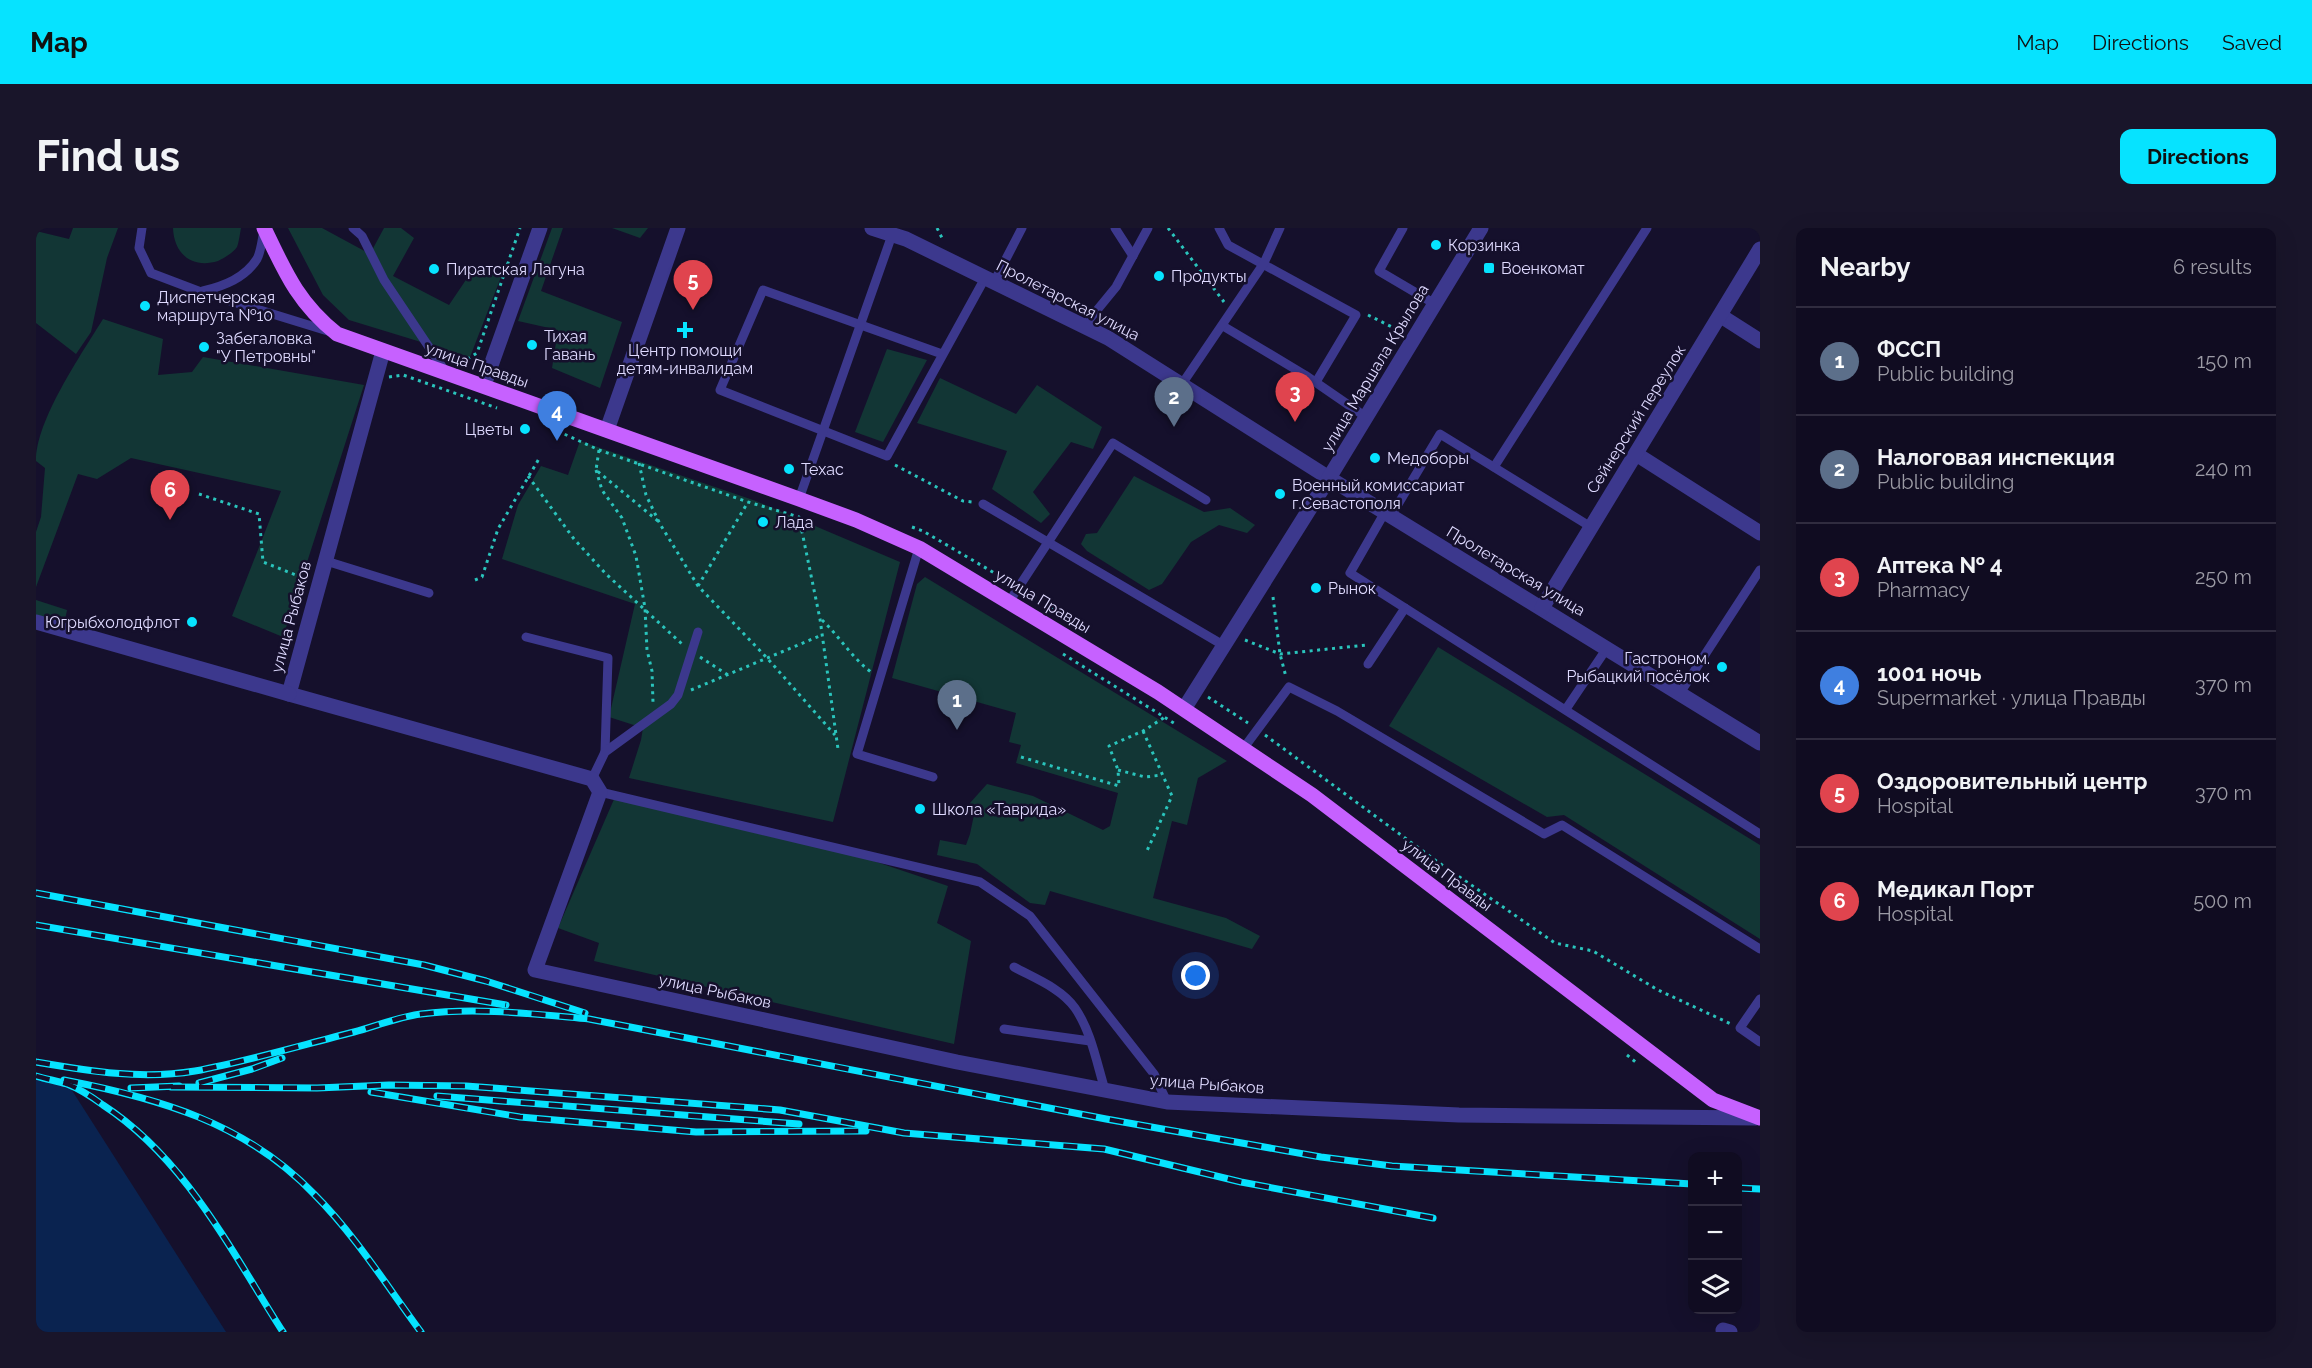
<!DOCTYPE html>
<html lang="en">
<head>
<meta charset="utf-8">
<style>
	body { margin:0; font-family:Raleway,sans-serif; background:#19152a; color:#f1f3f6 }
	.controls { position:absolute; right:18px; bottom:18px; display:grid; overflow:hidden; border-radius:12px; box-shadow:0 6px 24px #0002 }
	.controls button { width:54px; height:54px; display:grid; place-items:center; padding:0; border:0; border-bottom:2px solid #302c3f; background:#100c21; color:#f1f3f6; font:30px sans-serif }
	.you { position:absolute; left:1160px; top:748px; width:21px; height:21px; margin:-15px; border:4px solid #fff; border-radius:50%; background:#1a73e8; box-shadow:0 0 0 9px #1a73e833 }
	.badge { display:grid; place-items:center; width:39px; height:39px; border-radius:50%; background:#06e3ff; color:#fff; font-size:20px; font-weight:700 }
	.pin { position:absolute; translate:-50% -50px; filter:drop-shadow(0 2px 3px #0008) }
	.pin::after { content:''; position:absolute; top:32px; width:21px; height:18px; background:inherit; clip-path:polygon(0 0,100% 0,50% 100%) }
	.list { margin:0; padding:0; list-style:none }
	h2 { display:flex; justify-content:space-between; align-items:center; height:78px; margin:0; padding:0 24px; font-size:26px }
	h2 small { font-size:20px; font-weight:400; color:#9c9ba5 }
	.list li { display:grid; grid-template-columns:39px 1fr auto; gap:18px; align-items:center; box-sizing:border-box; height:108px; padding:0 24px; border-top:2px solid #302c3f }
	.list b { display:block; font-size:22px; white-space:nowrap }
	.list p { margin:0; font-size:20px; white-space:nowrap; color:#9c9ba5 }
	.list em { font-size:20px; font-style:normal; color:#9c9ba5 }
	.icon { flex:none; width:33px; height:33px; fill:none; stroke:currentColor; stroke-width:2; stroke-linecap:round; stroke-linejoin:round }
	.map { position:relative; flex:none; width:1724px; height:1104px; overflow:hidden; border-radius:12px }
	header { display:flex; align-items:center; gap:36px; box-sizing:border-box; height:84px; padding:0 30px; background:#06e3ff; color:#111 }
	header strong { font-size:28px }
	nav { display:flex; gap:33px; margin-inline-start:auto; font-size:21px }
	.intro { display:flex; align-items:center; justify-content:space-between; box-sizing:border-box; height:144px; padding:0 36px }
	h1 { margin:0; font-size:42px }
	.button { padding:15px 27px; border-radius:12px; background:#06e3ff; color:#111; font-size:21px; font-weight:700 }
	main { display:flex; gap:36px; padding:0 36px }
	aside { flex:1; background:#100c21; border-radius:12px; box-shadow:0 6px 24px #0002 }
	.map>svg:first-child { display:block }
	.green { fill:#123635 }
	.water { fill:#0a2350 }
	.lines { fill:none; stroke-linecap:round; stroke-linejoin:round }
	.path { stroke:#2ac4bc; stroke-width:3; stroke-dasharray:3 4.5; stroke-linecap:butt }
	.service { stroke:#3c388d; stroke-width:9 }
	.minor { stroke:#3c388d; stroke-width:15 }
	.primary { stroke:#c661ff; stroke-width:15 }
	.rail-casing { stroke:#06e3ff; stroke-width:7 }
	.rail { stroke:#15102c; stroke-width:4.5; stroke-dasharray:14; stroke-linecap:butt }
	.poi-dot { fill:#06e3ff; stroke:#15102c; stroke-width:2 }
	.labels { text-anchor:middle; dominant-baseline:central; stroke-width:5; stroke-linejoin:round; paint-order:stroke }
	.poi-label { font-size:16px; fill:#dfdaff; stroke:#15102c; text-anchor:start }
	.street-label { font-size:16px; fill:#dfdaff; stroke:#15102c }
</style>
</head>
<body>
<header>
<strong>Map</strong>
<nav><a>Map</a><a>Directions</a><a>Saved</a></nav>
</header>
<div class="intro"><h1>Find us</h1><a class="button">Directions</a></div>
<main>
<div class="map">
<svg width="1724" height="1104" viewBox="0 0 1724 1104">
	<rect width="100%" height="100%" fill="#15102c"/>
	<!-- green -->
	<g class="green">
		<path d="M 37,0 L 82,0 L 71,30 L 55,104 L 40,126 L 0,95 L 0,3 L 33,11 Z"/>
		<path d="M 137,0 L 205,0 C 204,5 203,14 201,19 C 197,25 188,30 182,33 C 156,41 138,26 137,0 Z"/>
		<path d="M 252,0 L 286,0 L 334,26 L 348,0 L 365,0 L 378,10 L 357,48 L 413,77 L 440,37 L 465,49 L 434,129 L 313,92 L 287,67 Z"/>
		<path d="M 516,0 L 527,0 L 505,63 L 586,94 L 564,160 L 516,140 L 522,102 L 482,93 Z"/>
		<path d="M 576,0 L 612,0 L 604,10 Z"/>
		<path d="M 67,91 L 127,111 L 122,147 L 156,144 L 167,129 L 328,157 L 247,409 L 196,388 L 245,263 L 95,230 L 61,251 L 42,246 L 0,359 L 0,304 L 5,289 L 9,240 L 0,233 C 0,192 45,127 67,91 Z"/>
		<path d="M 851,121 L 891,132 L 847,214 L 819,204 Z"/>
		<path d="M 904,150 L 980,186 L 1001,157 L 1066,199 L 1057,221 L 1035,214 L 997,264 L 1014,286 L 1005,295 L 956,261 L 971,223 L 881,195 Z"/>
		<path d="M 544,213 L 720,273 L 864,334 L 797,594 L 593,550 L 605,512 L 607,500 L 573,489 L 599,376 L 466,331 L 482,277 L 505,238 L 532,247 Z"/>
		<path d="M 1098,248 L 1168,284 L 1194,280 L 1219,297 L 1211,305 L 1183,297 L 1155,314 L 1126,356 L 1113,362 L 1051,323 L 1045,316 L 1050,306 L 1061,305 Z"/>
		<path d="M 889,349 L 1191,533 L 1162,550 L 1151,597 L 1136,593 L 1117,670 L 1190,690 L 1224,708 L 1216,721 L 1014,663 L 1009,677 L 994,675 L 941,636 L 901,627 L 904,612 L 930,617 L 934,606 L 939,582 L 934,575 L 951,556 L 997,568 L 1067,602 L 1074,598 L 1082,565 L 980,535 L 985,517 L 973,514 L 980,485 L 856,450 L 881,356 Z"/>
		<path d="M 0,372 L 31,382 L 28,397 L 0,389 Z"/>
		<path d="M 1402,419 L 1724,617 L 1724,711 L 1528,587 L 1511,589 L 1353,498 Z"/>
		<path d="M 579,569 L 802,621 L 912,658 L 901,695 L 935,713 L 918,816 L 558,733 L 563,715 L 522,700 Z"/>
	</g>
	<!-- water -->
	<path class="water" d="M 0,847 L 30,853 L 190,1104 L 0,1104 Z"/>
	<g class="lines">
		<!-- path -->
		<g class="path">
			<path d="M 901,0 L 907,12"/>
			<path d="M 1132,0 L 1188,74"/>
			<path d="M 1332,87 L 1366,104"/>
			<path d="M 425,135 L 441,125 L 484,0"/>
			<path d="M 353,149 L 367,147 L 461,180"/>
			<path d="M 515,200 L 563,222 L 712,274 L 763,289 L 784,391 L 802,521"/>
			<path d="M 563,222 L 560,242 L 622,293"/>
			<path d="M 603,235 L 610,267 L 624,296 L 662,358 L 732,431 L 799,507"/>
			<path d="M 859,237 L 927,273 L 936,274"/>
			<path d="M 560,242 L 566,262 L 586,290 L 600,328 L 609,380 L 611,422 L 616,443 L 617,475"/>
			<path d="M 492,248 L 538,311 L 570,346 L 646,416"/>
			<path d="M 163,266 L 223,286 L 227,334 L 270,351"/>
			<path d="M 876,299 L 887,303 L 972,353"/>
			<path d="M 439,352 L 446,349 L 462,301 L 504,229"/>
			<path d="M 662,358 L 712,274"/>
			<path d="M 991,364 L 1038,394"/>
			<path d="M 1237,369 L 1244,426 L 1250,449"/>
			<path d="M 786,392 C 803,408 816,430 835,444"/>
			<path d="M 1209,412 L 1244,426 L 1331,417"/>
			<path d="M 1027,426 L 1141,497"/>
			<path d="M 664,429 L 692,447"/>
			<path d="M 655,462 L 786,407"/>
			<path d="M 1172,469 L 1212,495"/>
			<path d="M 1107,503 L 1136,568 L 1110,625"/>
			<path d="M 1229,507 L 1399,632 L 1519,715 L 1557,723 L 1622,762 L 1695,796"/>
			<path d="M 985,529 L 1083,558 L 1082,542 L 1073,518 L 1107,503 L 1129,489"/>
			<path d="M 1082,542 L 1109,549 L 1126,547"/>
			<path d="M 1591,827 L 1602,836"/>
		</g>
		<!-- service -->
		<g class="service">
			<path d="M 106,0 L 103,20 L 115,45 L 165,64 L 295,104"/>
			<path d="M 317,0 L 326,8 L 348,52 L 409,143"/>
			<path d="M 1079,0 L 1097,28"/>
			<path d="M 1183,0 L 1192,17 L 1320,87 L 1280,154"/>
			<path d="M 1367,0 L 1343,43 L 1399,76"/>
			<path d="M 958,54 L 986,0"/>
			<path d="M 167,63 C 188,58 209,50 221,31 C 225,24 226,11 228,3"/>
			<path d="M 1048,98 L 1080,59 L 1112,0"/>
			<path d="M 1187,98 L 1269,147 L 1330,189"/>
			<path d="M 906,126 L 727,62 L 684,162 L 851,228 L 949,50"/>
			<path d="M 1146,156 L 1228,35 L 1244,0"/>
			<path d="M 1458,239 L 1611,0"/>
			<path d="M 763,271 L 856,7"/>
			<path d="M 947,276 L 1187,417"/>
			<path d="M 1355,288 L 1404,206 L 1555,299"/>
			<path d="M 883,320 L 821,526 L 897,549"/>
			<path d="M 290,333 L 393,365"/>
			<path d="M 973,374 L 1077,215 L 1170,272"/>
			<path d="M 1369,380 L 1724,606"/>
			<path d="M 490,409 L 572,430 L 569,524"/>
			<path d="M 1332,436 L 1369,380 L 1314,345 L 1349,284"/>
			<path d="M 1644,465 L 1724,342"/>
			<path d="M 1530,481 L 1571,420"/>
			<path d="M 1207,521 L 1253,459 L 1301,483 L 1508,606 L 1526,597 L 1724,721"/>
			<path d="M 556,551 L 569,524 L 635,476 L 642,467 L 662,404"/>
			<path d="M 564,564 L 944,654 L 994,688 L 1118,846 L 1131,874"/>
			<path d="M 978,739 C 998,750 1025,760 1039,780 C 1055,803 1061,836 1069,862"/>
			<path d="M 1724,771 L 1704,800 L 1724,814"/>
			<path d="M 968,801 L 1054,813"/>
		</g>
		<!-- minor -->
		<g class="minor">
			<path d="M 836,0 L 870,11 L 1072,110 L 1293,250 L 1724,515"/>
			<path d="M 1685,88 L 1724,113"/>
			<path d="M 347,123 L 253,466 L 556,551 L 564,564 L 499,742 L 921,834 L 1131,874 L 1423,887 L 1720,890"/>
			<path d="M 448,157 L 504,0"/>
			<path d="M 571,202 L 642,0"/>
			<path d="M 1600,226 L 1724,305"/>
			<path d="M 1506,380 L 1724,21"/>
			<path d="M 0,394 L 253,466"/>
			<path d="M 1148,481 L 1293,250 L 1445,0"/>
			<path d="M 1687,1102 L 1694,1104"/>
		</g>
		<!-- primary -->
		<path class="primary" d="M 228,0 C 249,44 262,75 301,106 L 763,271 L 820,292 L 883,320 L 1122,464 L 1276,567 L 1677,872 L 1724,890"/>
		<defs>
			<g id="rail">
				<path d="M 0,665 L 388,737 L 450,753 L 549,785"/>
				<path d="M 0,697 L 470,777"/>
				<path d="M 0,834 C 53,843 105,852 159,843 C 212,833 266,817 318,804 C 340,798 362,789 385,786 C 441,779 497,786 553,791 L 1070,891 L 1285,929 L 1356,938 L 1656,956"/>
				<path d="M 0,848 C 10,851 21,853 31,856 C 44,861 56,869 67,877 C 150,931 195,1023 247,1104"/>
				<path d="M 28,852 C 122,870 210,895 278,966 C 319,1007 351,1058 385,1104"/>
				<path d="M 163,855 L 216,841 L 246,830"/>
				<path d="M 135,859 L 281,860 L 353,857 L 430,858 L 744,882 L 868,905 L 1068,921 L 1205,954 L 1397,990"/>
				<path d="M 95,860 L 143,858"/>
				<path d="M 335,864 L 484,889 L 660,904 L 830,903"/>
				<path d="M 401,868 L 763,896"/>
				<path d="M 1702,960 L 1724,961"/>
			</g>
		</defs>
		<!-- rail casing -->
		<use href="#rail" class="rail-casing"/>
		<!-- rail -->
		<use href="#rail" class="rail"/>
	</g>
	<!-- markers -->
	<g class="poi-dot">
		<circle cx="1400" cy="17" r="6"/>
		<rect x="1447" y="34" width="12" height="12" rx="3"/>
		<circle cx="398" cy="41" r="6"/>
		<circle cx="1123" cy="48" r="6"/>
		<circle cx="109" cy="78" r="6"/>
		<path d="M646 93h6v6h6v6h-6v6h-6v-6h-6v-6h6z"/>
		<circle cx="496" cy="117" r="6"/>
		<circle cx="168" cy="119" r="6"/>
		<circle cx="489" cy="201" r="6"/>
		<circle cx="1339" cy="230" r="6"/>
		<circle cx="753" cy="241" r="6"/>
		<circle cx="1244" cy="266" r="6"/>
		<circle cx="727" cy="294" r="6"/>
		<circle cx="1280" cy="360" r="6"/>
		<circle cx="156" cy="394" r="6"/>
		<circle cx="1686" cy="439" r="6"/>
		<circle cx="884" cy="581" r="6"/>
	</g>
	<g class="labels">
		<!-- poi labels -->
		<g class="poi-label">
			<text x="1412" y="17">Корзинка</text>
			<text x="1465" y="40">Военкомат</text>
			<text x="410" y="41">Пиратская Лагуна</text>
			<text x="1135" y="48">Продукты</text>
			<text x="121" y="69">Диспетчерская<tspan x="121" dy="18">маршрута №10</tspan></text>
			<text x="508" y="108">Тихая<tspan x="508" dy="18">Гавань</tspan></text>
			<text x="180" y="110">Забегаловка<tspan x="180" dy="18">"У Петровны"</tspan></text>
			<text x="649" y="122" text-anchor="middle">Центр помощи<tspan x="649" dy="18">детям-инвалидам</tspan></text>
			<text x="477" y="201" text-anchor="end">Цветы</text>
			<text x="1351" y="230">Медоборы</text>
			<text x="765" y="241">Техас</text>
			<text x="1256" y="257">Военный комиссариат<tspan x="1256" dy="18">г.Севастополя</tspan></text>
			<text x="739" y="294">Лада</text>
			<text x="1292" y="360">Рынок</text>
			<text x="144" y="394" text-anchor="end">Югрыбхолодфлот</text>
			<text x="1674" y="430" text-anchor="end">Гастроном.<tspan x="1674" dy="18">Рыбацкий посёлок</tspan></text>
			<text x="896" y="581">Школа «Таврида»</text>
		</g>
		<!-- street labels -->
		<g class="street-label">
			<text transform="translate(1032 72) rotate(27)">Пролетарская улица</text>
			<text transform="translate(441 137) rotate(19)">улица Правды</text>
			<text transform="translate(1339 140) rotate(-59)">улица Маршала Крылова</text>
			<text transform="translate(1600 191) rotate(-58)">Сейнерский переулок</text>
			<text transform="translate(1480 343) rotate(31)">Пролетарская улица</text>
			<text transform="translate(1007 373) rotate(31)">улица Правды</text>
			<text transform="translate(255 389) rotate(-75)">улица Рыбаков</text>
			<text transform="translate(1411 647) rotate(37)">улица Правды</text>
			<text transform="translate(679 763) rotate(12)">улица Рыбаков</text>
			<text transform="translate(1171 856) rotate(4)">улица Рыбаков</text>
		</g>
	</g>
</svg>
<div class="controls">
<button>+</button>
<button>−</button>
<button><svg class="icon" aria-label="layers" viewBox="0 0 24 24"><path d="M12 4l9 5-9 5-9-5zM3 14l9 5 9-5"/></svg></button>
</div>
<div class="you"></div>
<div class="pin badge" style="left:921px;top:502px;background:#5c6f8a">1</div>
<div class="pin badge" style="left:1138px;top:199px;background:#5c6f8a">2</div>
<div class="pin badge" style="left:1259px;top:194px;background:#e0444e">3</div>
<div class="pin badge" style="left:521px;top:213px;background:#3f7fe0">4</div>
<div class="pin badge" style="left:657px;top:82px;background:#e0444e">5</div>
<div class="pin badge" style="left:134px;top:292px;background:#e0444e">6</div>
</div>
<aside>
<h2>Nearby<small>6 results</small></h2>
<ul class="list">
<li><span class="badge" style="background:#5c6f8a">1</span><div><b>ФССП</b><p>Public building</p></div><em>150 m</em></li>
<li><span class="badge" style="background:#5c6f8a">2</span><div><b>Налоговая инспекция</b><p>Public building</p></div><em>240 m</em></li>
<li><span class="badge" style="background:#e0444e">3</span><div><b>Аптека № 4</b><p>Pharmacy</p></div><em>250 m</em></li>
<li><span class="badge" style="background:#3f7fe0">4</span><div><b>1001 ночь</b><p>Supermarket · улица Правды</p></div><em>370 m</em></li>
<li><span class="badge" style="background:#e0444e">5</span><div><b>Оздоровительный центр</b><p>Hospital</p></div><em>370 m</em></li>
<li><span class="badge" style="background:#e0444e">6</span><div><b>Медикал Порт</b><p>Hospital</p></div><em>500 m</em></li>
</ul>
</aside>
</main>
</body>
</html>
